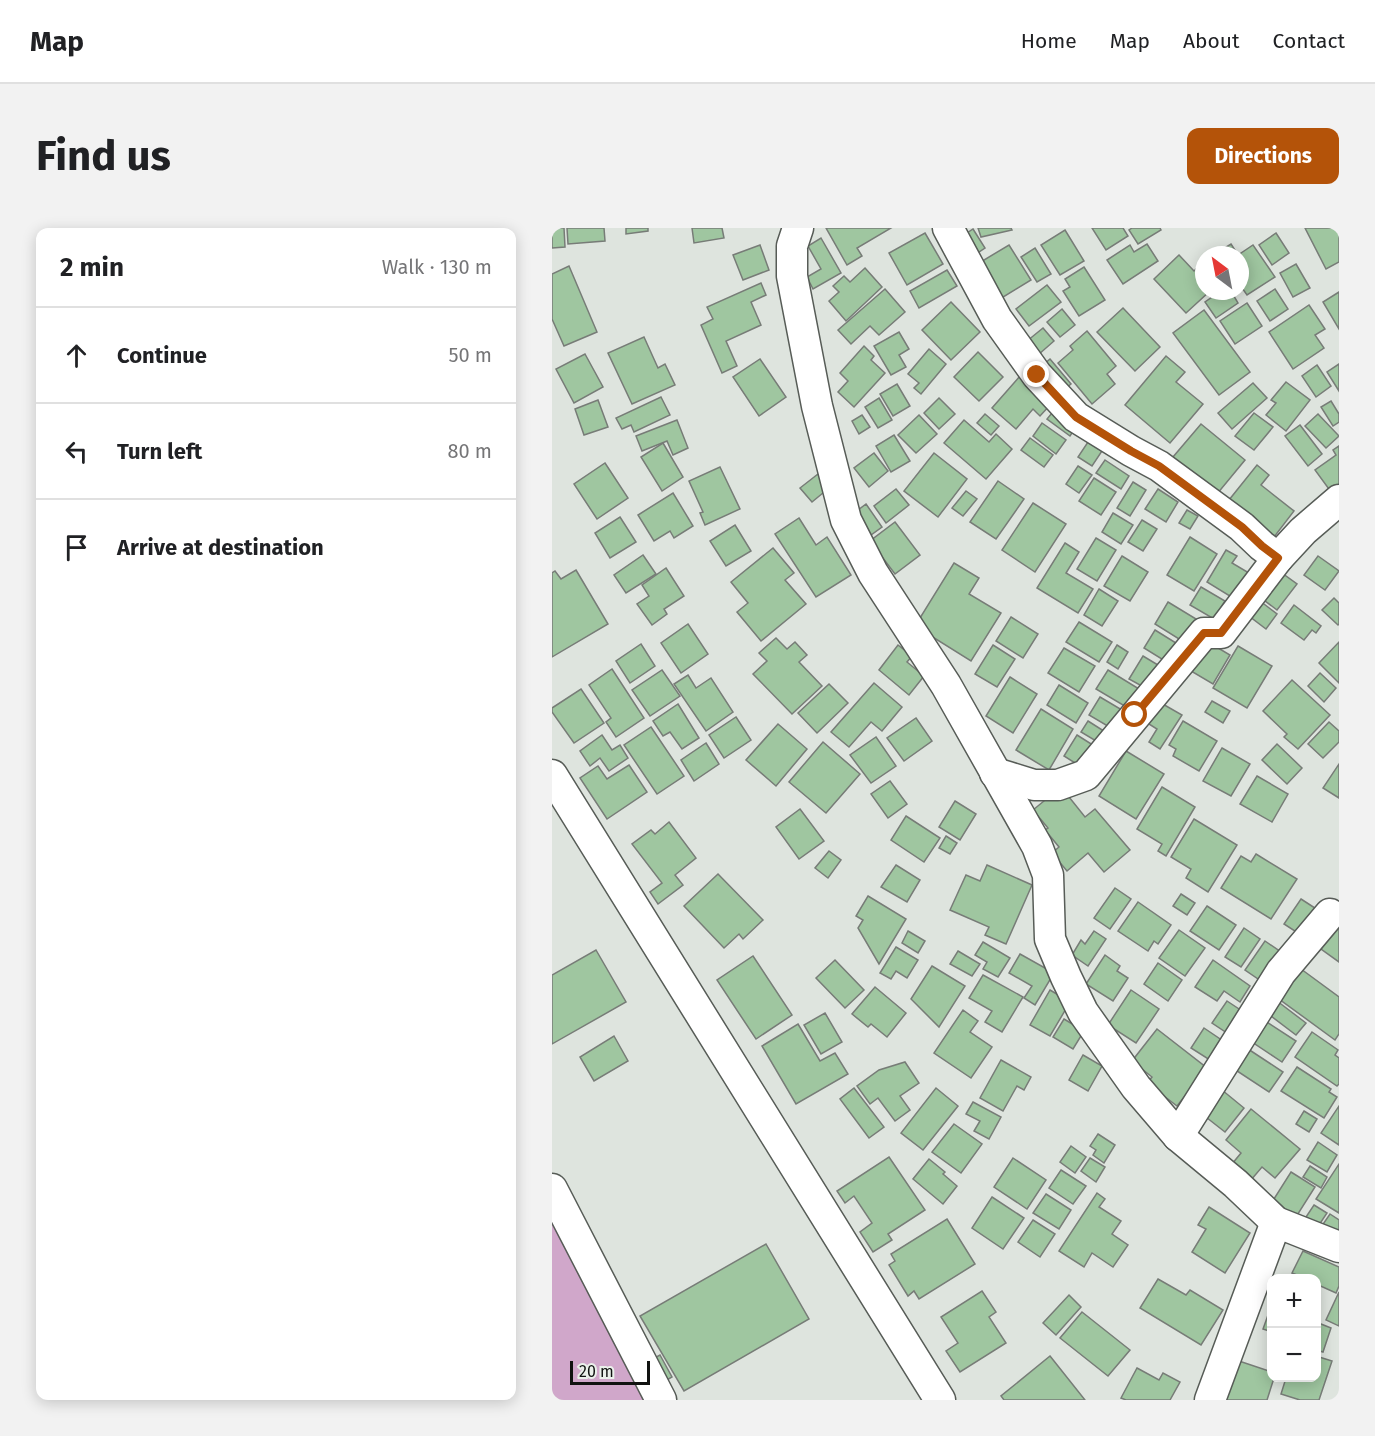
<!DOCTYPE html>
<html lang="en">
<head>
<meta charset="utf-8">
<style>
	body { margin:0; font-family:"Fira Sans",sans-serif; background:#f2f2f2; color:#202124 }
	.controls { position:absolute; right:18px; bottom:18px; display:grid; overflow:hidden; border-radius:12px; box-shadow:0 3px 15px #0003 }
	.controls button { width:54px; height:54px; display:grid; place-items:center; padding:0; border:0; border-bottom:2px solid #e0e0e0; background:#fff; color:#202124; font:30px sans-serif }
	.compass { position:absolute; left:643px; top:18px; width:54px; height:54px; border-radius:50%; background:#fff; box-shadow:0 3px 15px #0003; rotate:328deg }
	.scale { position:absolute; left:18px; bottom:15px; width:80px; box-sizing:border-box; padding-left:6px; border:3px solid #111311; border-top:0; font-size:16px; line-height:21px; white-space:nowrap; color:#111311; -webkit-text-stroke:4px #ebf1eb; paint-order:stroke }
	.stop { position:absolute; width:18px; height:18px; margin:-14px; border:4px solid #b45309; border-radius:50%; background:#fff }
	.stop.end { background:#b45309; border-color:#fff; box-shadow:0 2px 6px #0008 }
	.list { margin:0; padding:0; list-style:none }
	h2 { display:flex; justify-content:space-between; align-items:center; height:78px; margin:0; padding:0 24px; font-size:26px }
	h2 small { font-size:20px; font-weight:400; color:#757577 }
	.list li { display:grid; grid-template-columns:39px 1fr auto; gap:18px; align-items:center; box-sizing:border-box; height:96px; padding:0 24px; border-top:2px solid #e0e0e0 }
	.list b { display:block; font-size:22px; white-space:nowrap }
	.list em { font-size:20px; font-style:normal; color:#757577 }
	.icon { flex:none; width:33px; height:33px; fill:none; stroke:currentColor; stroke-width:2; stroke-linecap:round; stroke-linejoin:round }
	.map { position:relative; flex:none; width:787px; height:1172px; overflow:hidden; border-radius:12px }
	header { display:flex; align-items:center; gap:36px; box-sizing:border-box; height:84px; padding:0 30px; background:#fff; border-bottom:2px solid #e0e0e0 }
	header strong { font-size:28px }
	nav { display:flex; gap:33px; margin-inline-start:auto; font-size:21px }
	.intro { display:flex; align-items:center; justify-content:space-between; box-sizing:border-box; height:144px; padding:0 36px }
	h1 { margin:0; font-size:42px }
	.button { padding:15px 27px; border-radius:12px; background:#b45309; color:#fff; font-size:21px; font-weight:700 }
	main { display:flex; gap:36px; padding:0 36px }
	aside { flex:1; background:#fff; border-radius:12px; box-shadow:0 3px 15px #0003 }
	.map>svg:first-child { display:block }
	.green { fill:#d0a7ca }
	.building { fill:#9fc6a0; stroke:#777c77; stroke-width:1.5 }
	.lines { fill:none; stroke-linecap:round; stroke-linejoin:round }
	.minor-casing { stroke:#575c57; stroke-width:33 }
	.minor { stroke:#fff; stroke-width:30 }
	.route { stroke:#b45309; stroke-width:8 }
</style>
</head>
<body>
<header>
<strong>Map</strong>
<nav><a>Home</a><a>Map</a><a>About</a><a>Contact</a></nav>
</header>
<div class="intro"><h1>Find us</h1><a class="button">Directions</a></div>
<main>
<aside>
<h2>2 min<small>Walk · 130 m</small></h2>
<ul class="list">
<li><svg class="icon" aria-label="ahead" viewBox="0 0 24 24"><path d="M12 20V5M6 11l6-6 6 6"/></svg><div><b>Continue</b></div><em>50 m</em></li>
<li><svg class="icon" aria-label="left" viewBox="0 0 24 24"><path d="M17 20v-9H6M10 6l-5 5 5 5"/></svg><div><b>Turn left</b></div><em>80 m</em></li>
<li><svg class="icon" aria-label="arrive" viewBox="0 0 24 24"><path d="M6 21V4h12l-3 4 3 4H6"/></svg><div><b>Arrive at destination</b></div></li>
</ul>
</aside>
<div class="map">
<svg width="787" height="1172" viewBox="0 0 787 1172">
	<rect width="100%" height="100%" fill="#dee4de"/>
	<!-- green -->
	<path class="green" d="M 0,971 L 110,1172 L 0,1172 Z"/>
	<!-- building -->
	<g class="building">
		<path d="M 0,0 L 12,0 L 13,19 L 0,20 Z"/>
		<path d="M 15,0 L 52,0 L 53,13 L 16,16 Z"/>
		<path d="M 74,0 L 96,0 L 96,3 L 74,6 Z"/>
		<path d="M 140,0 L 170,0 L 172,10 L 142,15 Z"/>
		<path d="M 274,0 L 339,0 L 305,20 L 310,28 L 295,37 Z"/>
		<path d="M 426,0 L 459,0 L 460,2 L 429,9 Z"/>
		<path d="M 540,0 L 571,0 L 576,8 L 554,22 Z"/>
		<path d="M 580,0 L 608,0 L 609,2 L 586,16 L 577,2 Z"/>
		<path d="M 753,0 L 787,0 L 787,34 L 774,41 Z"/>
		<path d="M 421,1 L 433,20 L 421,28 L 409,9 Z"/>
		<path d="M 513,2 L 532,33 L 508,47 L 489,17 Z"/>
		<path d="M 373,5 L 391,36 L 355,57 L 337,25 Z"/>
		<path d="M 724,5 L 737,25 L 720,37 L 707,17 Z"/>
		<path d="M 269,10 L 289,45 L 261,61 L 255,49 L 269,41 L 256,18 Z"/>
		<path d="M 595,16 L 606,33 L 571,56 L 555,32 L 578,17 L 582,24 Z"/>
		<path d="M 679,16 L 686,27 L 701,17 L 723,49 L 695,67 L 688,57 L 688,27 L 668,27 L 666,24 Z"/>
		<path d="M 208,17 L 217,42 L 191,52 L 181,27 Z"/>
		<path d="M 457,17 L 479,52 L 448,71 L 427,35 Z"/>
		<path d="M 483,20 L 499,46 L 485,54 L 469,29 Z"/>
		<path d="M 627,27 L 642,43 L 652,33 L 652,63 L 658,63 L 634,85 L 602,51 Z"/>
		<path d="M 744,36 L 758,60 L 741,69 L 728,45 Z"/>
		<path d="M 17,38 L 45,104 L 12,118 L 0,91 L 0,46 Z"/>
		<path d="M 532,39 L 553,72 L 527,88 L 511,63 L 518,59 L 513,51 Z"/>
		<path d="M 313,40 L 330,59 L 294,93 L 277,73 L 287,64 L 281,58 L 292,48 L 298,54 Z"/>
		<path d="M 395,42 L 405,58 L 367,80 L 358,63 Z"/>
		<path d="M 209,55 L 214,67 L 199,74 L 209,97 L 174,113 L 185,138 L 170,145 L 149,97 L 161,91 L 155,79 Z"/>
		<path d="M 495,57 L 509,74 L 477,98 L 464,81 Z"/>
		<path d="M 333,61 L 353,84 L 327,107 L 318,98 L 299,116 L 286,102 Z"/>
		<path d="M 723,61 L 736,81 L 718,93 L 705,73 Z"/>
		<path d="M 669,63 L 679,63 L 686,75 L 664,90 L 653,74 Z"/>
		<path d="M 787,64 L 787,101 L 771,74 Z"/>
		<path d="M 399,74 L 428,104 L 399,132 L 370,102 Z"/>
		<path d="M 695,75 L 710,98 L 683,116 L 668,93 Z"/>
		<path d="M 757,77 L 773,101 L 763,107 L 772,120 L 741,141 L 717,104 Z"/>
		<path d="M 571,80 L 608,119 L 583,143 L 545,104 Z"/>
		<path d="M 510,81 L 523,97 L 508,109 L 495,94 Z"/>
		<path d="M 652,82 L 698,144 L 667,167 L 621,105 Z"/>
		<path d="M 491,100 L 502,113 L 486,127 L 475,113 Z"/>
		<path d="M 535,103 L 564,138 L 555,146 L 563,156 L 540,176 L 506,135 L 521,122 L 518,118 Z"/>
		<path d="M 347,104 L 357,121 L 347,127 L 354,139 L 339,147 L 322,118 Z"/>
		<path d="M 92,109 L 106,140 L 113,136 L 123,157 L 80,176 L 56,125 Z"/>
		<path d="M 312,118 L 322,128 L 319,132 L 333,145 L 302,179 L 286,164 L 296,153 L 288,145 Z"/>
		<path d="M 377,121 L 394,136 L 369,166 L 362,160 L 367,155 L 356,146 Z"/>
		<path d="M 426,124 L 451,149 L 427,173 L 402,149 Z"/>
		<path d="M 33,126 L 51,159 L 22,175 L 4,141 Z"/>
		<path d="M 614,128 L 633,144 L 624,154 L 651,176 L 618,215 L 573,177 Z"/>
		<path d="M 208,131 L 234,169 L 207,188 L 181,149 Z"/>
		<path d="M 498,131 L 519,156 L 507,166 L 486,141 Z"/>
		<path d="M 787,136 L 787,163 L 775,144 Z"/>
		<path d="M 765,137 L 779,158 L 764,169 L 750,148 Z"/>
		<path d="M 468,148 L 499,176 L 488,188 L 481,181 L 464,201 L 440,180 Z"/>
		<path d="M 734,154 L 758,172 L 734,203 L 714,187 L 724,175 L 719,172 Z"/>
		<path d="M 701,155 L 715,170 L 680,201 L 666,185 Z"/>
		<path d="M 345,156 L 358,178 L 341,188 L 328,166 Z"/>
		<path d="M 109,169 L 118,187 L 82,204 L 79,197 L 70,201 L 64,190 Z"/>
		<path d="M 327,170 L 340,192 L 326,200 L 313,179 Z"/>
		<path d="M 387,170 L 403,186 L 387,201 L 372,185 Z"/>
		<path d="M 46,172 L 56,199 L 32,207 L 23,181 Z"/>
		<path d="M 779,173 L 787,186 L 787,194 L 781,198 L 769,179 Z"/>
		<path d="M 504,180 L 526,196 L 518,208 L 495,191 Z"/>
		<path d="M 702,185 L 721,199 L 702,222 L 683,208 Z"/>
		<path d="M 433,186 L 447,198 L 439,207 L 425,195 Z"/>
		<path d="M 766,186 L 787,208 L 774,220 L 753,198 Z"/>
		<path d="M 310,187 L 318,199 L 307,206 L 300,193 Z"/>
		<path d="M 367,187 L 385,206 L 364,225 L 346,207 Z"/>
		<path d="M 125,192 L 136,220 L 121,227 L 115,213 L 90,223 L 84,208 Z"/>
		<path d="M 412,192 L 437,214 L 444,206 L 460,221 L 434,251 L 392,215 Z"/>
		<path d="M 490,195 L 514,212 L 504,226 L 481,208 Z"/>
		<path d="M 649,196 L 693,232 L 665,266 L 621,229 Z"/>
		<path d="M 748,197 L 770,226 L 756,238 L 733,208 Z"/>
		<path d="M 342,207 L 358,233 L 339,244 L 324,218 Z"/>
		<path d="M 478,210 L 501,227 L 492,239 L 469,222 Z"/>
		<path d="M 536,214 L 550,223 L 540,238 L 526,229 Z"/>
		<path d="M 111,215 L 131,249 L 110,263 L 89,229 Z"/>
		<path d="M 787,218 L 787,265 L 782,268 L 763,242 L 784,227 L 781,222 Z"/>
		<path d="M 322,225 L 336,243 L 317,259 L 302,240 Z"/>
		<path d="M 382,225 L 415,251 L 386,289 L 352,263 Z"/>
		<path d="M 553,232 L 577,248 L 569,261 L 544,245 Z"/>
		<path d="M 53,235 L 76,270 L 45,291 L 22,256 Z"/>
		<path d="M 705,237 L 717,247 L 709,257 L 742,283 L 719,313 L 673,277 Z"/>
		<path d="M 526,238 L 540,247 L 527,265 L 514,256 Z"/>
		<path d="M 168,239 L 188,281 L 153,297 L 148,285 L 151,284 L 137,253 Z"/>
		<path d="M 266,246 L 277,260 L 260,274 L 248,260 Z"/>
		<path d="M 542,250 L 564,264 L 549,287 L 527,273 Z"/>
		<path d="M 446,253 L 472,271 L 444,311 L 418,294 Z"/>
		<path d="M 581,254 L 594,262 L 578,288 L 565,280 Z"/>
		<path d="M 344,261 L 357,277 L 334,295 L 322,278 Z"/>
		<path d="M 606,261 L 626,274 L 614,294 L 593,281 Z"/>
		<path d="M 414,263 L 425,271 L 411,288 L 400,280 Z"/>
		<path d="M 121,265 L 141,298 L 122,310 L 118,303 L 102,313 L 86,287 Z"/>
		<path d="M 481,275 L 514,296 L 483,344 L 450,322 Z"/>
		<path d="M 314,276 L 330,299 L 319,307 L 302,285 Z"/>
		<path d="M 635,282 L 646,288 L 638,301 L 627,295 Z"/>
		<path d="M 561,285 L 581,297 L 569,316 L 550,304 Z"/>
		<path d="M 68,289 L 84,314 L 58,330 L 43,305 Z"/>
		<path d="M 247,290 L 264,317 L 275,309 L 299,347 L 264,369 L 223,306 Z"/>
		<path d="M 590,292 L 605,301 L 591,323 L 576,314 Z"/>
		<path d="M 343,294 L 368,327 L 343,346 L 318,313 Z"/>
		<path d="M 183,297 L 199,323 L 174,338 L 158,313 Z"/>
		<path d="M 638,309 L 665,326 L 642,363 L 615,347 Z"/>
		<path d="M 544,310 L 564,322 L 545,353 L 525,341 Z"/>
		<path d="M 513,315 L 527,324 L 514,345 L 541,361 L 526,385 L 485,360 Z"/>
		<path d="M 221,320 L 242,345 L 233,352 L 254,376 L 209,413 L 185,384 L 196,375 L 179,354 Z"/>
		<path d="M 674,322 L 685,328 L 680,335 L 697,345 L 681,370 L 655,354 Z"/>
		<path d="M 91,327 L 104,346 L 74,365 L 62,347 Z"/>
		<path d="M 570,328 L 596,344 L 578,373 L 552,358 Z"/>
		<path d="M 766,328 L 787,343 L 773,362 L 752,347 Z"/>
		<path d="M 402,335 L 427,350 L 417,366 L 449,385 L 419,433 L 363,398 Z"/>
		<path d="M 114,340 L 132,368 L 112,381 L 115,386 L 100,397 L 85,376 L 97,368 L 90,357 Z"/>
		<path d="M 723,340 L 745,356 L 725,382 L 704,366 Z"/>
		<path d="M 24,342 L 56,396 L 0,429 L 0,345 L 3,343 L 9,351 Z"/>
		<path d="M 649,359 L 673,373 L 662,391 L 638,377 Z"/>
		<path d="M 547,361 L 566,373 L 550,398 L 532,387 Z"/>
		<path d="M 782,370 L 787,375 L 787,396 L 786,397 L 770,382 Z"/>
		<path d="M 708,373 L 725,386 L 714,401 L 697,388 Z"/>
		<path d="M 616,374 L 649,394 L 635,416 L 603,396 Z"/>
		<path d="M 742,377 L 769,398 L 764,405 L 760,402 L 752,412 L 729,395 Z"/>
		<path d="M 459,389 L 486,406 L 471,430 L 444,413 Z"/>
		<path d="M 527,394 L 560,414 L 547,434 L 514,414 Z"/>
		<path d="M 136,396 L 156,426 L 129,445 L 109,415 Z"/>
		<path d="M 603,402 L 624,415 L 613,433 L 592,420 Z"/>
		<path d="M 224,410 L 235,421 L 243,414 L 255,427 L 247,434 L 270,458 L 240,486 L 201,446 L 215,433 L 207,425 Z"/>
		<path d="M 656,414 L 678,427 L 661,456 L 639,443 Z"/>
		<path d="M 787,414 L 787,455 L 767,435 Z"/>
		<path d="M 89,416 L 103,438 L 78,455 L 64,433 Z"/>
		<path d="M 346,417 L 360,428 L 355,434 L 372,448 L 357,467 L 327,442 Z"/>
		<path d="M 441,417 L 463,431 L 445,459 L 423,446 Z"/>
		<path d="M 565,417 L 576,424 L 566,441 L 555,434 Z"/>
		<path d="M 686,418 L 720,438 L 695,480 L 661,460 Z"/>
		<path d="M 512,420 L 543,438 L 527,464 L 496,445 Z"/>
		<path d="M 591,428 L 611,440 L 597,462 L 577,451 Z"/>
		<path d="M 60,441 L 92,490 L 64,509 L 54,494 L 59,490 L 37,457 Z"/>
		<path d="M 110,442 L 128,468 L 98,488 L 80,462 Z"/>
		<path d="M 556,442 L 592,464 L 581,483 L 544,461 Z"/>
		<path d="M 768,445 L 784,460 L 772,474 L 756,458 Z"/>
		<path d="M 136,447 L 144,460 L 159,450 L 181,484 L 154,503 L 122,456 Z"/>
		<path d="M 458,449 L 485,466 L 461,505 L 434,488 Z"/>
		<path d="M 740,452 L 778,487 L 746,521 L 732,509 L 735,506 L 711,483 Z"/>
		<path d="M 322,455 L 350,479 L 330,503 L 319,494 L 297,519 L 279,504 Z"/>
		<path d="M 277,456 L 296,475 L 265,505 L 246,485 Z"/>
		<path d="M 507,457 L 536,475 L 524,495 L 495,477 Z"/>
		<path d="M 29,461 L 52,495 L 22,515 L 0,484 L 0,480 Z"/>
		<path d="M 548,469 L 570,482 L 559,500 L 537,487 Z"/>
		<path d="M 602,471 L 630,487 L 608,521 L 597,514 L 605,501 L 589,491 Z"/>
		<path d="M 660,473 L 678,483 L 671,495 L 653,484 Z"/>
		<path d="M 126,476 L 147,510 L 130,521 L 118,504 L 111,508 L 101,493 Z"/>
		<path d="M 489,481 L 521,501 L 497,542 L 464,522 Z"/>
		<path d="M 184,489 L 199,512 L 172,530 L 157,507 Z"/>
		<path d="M 364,490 L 380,513 L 352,533 L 335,510 Z"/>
		<path d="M 536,493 L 555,505 L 549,516 L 529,504 Z"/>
		<path d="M 631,493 L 665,513 L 647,543 L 621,528 L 624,521 L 617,517 Z"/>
		<path d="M 777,494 L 787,503 L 787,514 L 771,530 L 756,516 Z"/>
		<path d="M 226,496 L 255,521 L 224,558 L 194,532 Z"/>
		<path d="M 99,499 L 132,548 L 105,566 L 72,517 Z"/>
		<path d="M 50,507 L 60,522 L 68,517 L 76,530 L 57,543 L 48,530 L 38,538 L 28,523 Z"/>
		<path d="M 525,507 L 544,519 L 531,540 L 512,528 Z"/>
		<path d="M 324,509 L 344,538 L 319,555 L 298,527 Z"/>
		<path d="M 271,514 L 308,546 L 274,585 L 237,554 Z"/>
		<path d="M 154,515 L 167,536 L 142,553 L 129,532 Z"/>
		<path d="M 725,516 L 750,540 L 735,556 L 710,532 Z"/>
		<path d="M 670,520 L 698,536 L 679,568 L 651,553 Z"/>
		<path d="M 574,523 L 612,546 L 584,591 L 547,568 Z"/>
		<path d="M 787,536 L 787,570 L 771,560 Z"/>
		<path d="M 77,537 L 95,564 L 55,591 L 28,550 L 46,538 L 55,551 Z"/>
		<path d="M 705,548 L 736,566 L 720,594 L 688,576 Z"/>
		<path d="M 338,553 L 355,576 L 336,590 L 319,566 Z"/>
		<path d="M 509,559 L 533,589 L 543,581 L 578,622 L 552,644 L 536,625 L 515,643 L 500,625 L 507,619 L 493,602 L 496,600 L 481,582 Z"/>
		<path d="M 610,559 L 643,579 L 614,628 L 606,623 L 610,616 L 585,601 Z"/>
		<path d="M 403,573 L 424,586 L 408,612 L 387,599 Z"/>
		<path d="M 248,581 L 272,613 L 247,631 L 224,599 Z"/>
		<path d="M 354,588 L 388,610 L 372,634 L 339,612 Z"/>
		<path d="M 642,591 L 685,617 L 656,664 L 634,650 L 639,641 L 619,629 Z"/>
		<path d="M 117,594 L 144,630 L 123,647 L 131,657 L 106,676 L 98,664 L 110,655 L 80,616 L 99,602 L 103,606 Z"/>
		<path d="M 394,608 L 405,615 L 398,626 L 387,620 Z"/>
		<path d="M 277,623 L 289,632 L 276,650 L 263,640 Z"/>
		<path d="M 704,626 L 745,651 L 719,691 L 669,660 L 689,628 L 699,634 Z"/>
		<path d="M 344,637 L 368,652 L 355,674 L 329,659 Z"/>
		<path d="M 435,637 L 480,657 L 454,716 L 433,707 L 437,699 L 398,682 L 414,647 L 428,653 Z"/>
		<path d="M 166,646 L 211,692 L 191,711 L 187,706 L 172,720 L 132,678 Z"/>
		<path d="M 563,660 L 579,671 L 558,701 L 542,690 Z"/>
		<path d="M 629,666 L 643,675 L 635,687 L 621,678 Z"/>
		<path d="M 316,668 L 354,691 L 327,736 L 306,700 L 311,692 L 304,688 Z"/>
		<path d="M 749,671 L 766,682 L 749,707 L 732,696 Z"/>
		<path d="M 586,674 L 619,697 L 606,716 L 602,713 L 596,723 L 566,703 Z"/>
		<path d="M 655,678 L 684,697 L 667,722 L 638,703 Z"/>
		<path d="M 787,696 L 787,734 L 769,721 Z"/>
		<path d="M 692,700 L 708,711 L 689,739 L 673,729 Z"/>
		<path d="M 627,702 L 653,720 L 633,748 L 607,730 Z"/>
		<path d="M 356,703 L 373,713 L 366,725 L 350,715 Z"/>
		<path d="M 542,703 L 554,711 L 536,738 L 520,727 L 529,712 L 533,716 Z"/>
		<path d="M 713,713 L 732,726 L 712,755 L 693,742 Z"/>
		<path d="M 431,714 L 458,730 L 446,749 L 431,741 L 435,734 L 423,727 Z"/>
		<path d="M 344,719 L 366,732 L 355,750 L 344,743 L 339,751 L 328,745 Z"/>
		<path d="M 44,722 L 74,774 L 0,816 L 0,747 Z"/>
		<path d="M 406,723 L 428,736 L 420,748 L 398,736 Z"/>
		<path d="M 468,726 L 502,745 L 483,777 L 472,770 L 480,758 L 457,745 Z"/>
		<path d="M 553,727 L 568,738 L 565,743 L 576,750 L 561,773 L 534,756 Z"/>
		<path d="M 201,728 L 240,787 L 204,811 L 165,752 Z"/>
		<path d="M 283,732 L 312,762 L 293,780 L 264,750 Z"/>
		<path d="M 661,732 L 698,758 L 688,774 L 672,763 L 665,773 L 643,759 Z"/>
		<path d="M 606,735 L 630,752 L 616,773 L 592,756 Z"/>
		<path d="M 380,738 L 413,758 L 387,799 L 359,771 Z"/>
		<path d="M 749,741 L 787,769 L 787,806 L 783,812 L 727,771 Z"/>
		<path d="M 431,747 L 471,769 L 450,804 L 433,794 L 440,783 L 417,770 Z"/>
		<path d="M 323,759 L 354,785 L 335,809 L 319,796 L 316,799 L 300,786 Z"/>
		<path d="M 498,762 L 518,774 L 498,808 L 478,797 Z"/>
		<path d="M 579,762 L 607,781 L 584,815 L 556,797 Z"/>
		<path d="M 675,773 L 693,785 L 678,807 L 660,795 Z"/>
		<path d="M 725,773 L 754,795 L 744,807 L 715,785 Z"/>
		<path d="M 411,782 L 426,793 L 418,804 L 440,819 L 419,850 L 382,825 Z"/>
		<path d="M 273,785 L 290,814 L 269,826 L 252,797 Z"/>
		<path d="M 512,791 L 532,803 L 521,821 L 501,809 Z"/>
		<path d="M 710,791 L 744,813 L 730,834 L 697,812 Z"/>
		<path d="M 246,796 L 268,833 L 283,825 L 296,846 L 244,876 L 210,818 Z"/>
		<path d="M 652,800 L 674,815 L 661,834 L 639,820 Z"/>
		<path d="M 605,801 L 655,840 L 625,878 L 595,855 L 600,849 L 580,833 Z"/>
		<path d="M 760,804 L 786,822 L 783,827 L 787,830 L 787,856 L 785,858 L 743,829 Z"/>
		<path d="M 62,808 L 76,833 L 42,853 L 28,829 Z"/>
		<path d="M 693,819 L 731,844 L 717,864 L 679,839 Z"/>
		<path d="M 531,827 L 550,838 L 536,863 L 517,852 Z"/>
		<path d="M 449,832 L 479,849 L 472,862 L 465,858 L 451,883 L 428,870 Z"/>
		<path d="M 353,834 L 367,855 L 348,868 L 358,882 L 343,893 L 326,870 L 318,876 L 305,858 L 327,842 Z"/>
		<path d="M 745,839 L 779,861 L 777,864 L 785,869 L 772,890 L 729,863 Z"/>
		<path d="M 302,860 L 332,899 L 317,910 L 288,871 Z"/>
		<path d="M 384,860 L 406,878 L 371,922 L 349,905 Z"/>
		<path d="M 670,862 L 692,880 L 673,904 L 650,886 Z"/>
		<path d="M 421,874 L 449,889 L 437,911 L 422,903 L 428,893 L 414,886 Z"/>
		<path d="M 787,878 L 787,917 L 769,905 Z"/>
		<path d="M 699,881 L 748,921 L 723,950 L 710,939 L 699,952 L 680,936 L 689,925 L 674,912 Z"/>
		<path d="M 752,883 L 765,891 L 757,904 L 744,896 Z"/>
		<path d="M 402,896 L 430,916 L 409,945 L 380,924 Z"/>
		<path d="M 546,906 L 563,917 L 552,935 L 541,927 L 544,922 L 538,918 Z"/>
		<path d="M 766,914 L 785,927 L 775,944 L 755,932 Z"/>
		<path d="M 519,918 L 534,929 L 523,945 L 508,934 Z"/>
		<path d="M 337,929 L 373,982 L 336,1006 L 340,1012 L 321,1024 L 308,1004 L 320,995 L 302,968 L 293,975 L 285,963 Z"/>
		<path d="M 461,930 L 494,952 L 475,981 L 442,959 Z"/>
		<path d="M 538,930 L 553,939 L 544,954 L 529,943 Z"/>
		<path d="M 377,931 L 393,944 L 391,946 L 405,958 L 391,976 L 361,951 Z"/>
		<path d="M 787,936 L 787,985 L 764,971 Z"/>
		<path d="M 758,938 L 775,949 L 769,960 L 751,949 Z"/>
		<path d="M 509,942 L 534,958 L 521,976 L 497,960 Z"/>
		<path d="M 739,944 L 763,959 L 744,989 L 720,974 Z"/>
		<path d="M 545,965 L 553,971 L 547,979 L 569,993 L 560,1006 L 576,1017 L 561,1039 L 540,1025 L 532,1039 L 507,1023 Z"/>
		<path d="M 494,966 L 519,982 L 507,1001 L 481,985 Z"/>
		<path d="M 440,969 L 472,990 L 451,1021 L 420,1000 Z"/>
		<path d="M 762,977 L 775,985 L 767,997 L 754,989 Z"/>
		<path d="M 657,979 L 698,1005 L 673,1045 L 640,1024 L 654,1001 L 646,997 Z"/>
		<path d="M 778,986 L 787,992 L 787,1014 L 767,1002 Z"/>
		<path d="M 395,991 L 423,1036 L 367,1071 L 362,1063 L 356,1068 L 337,1037 L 343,1033 L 339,1026 Z"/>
		<path d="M 481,992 L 503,1006 L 488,1029 L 466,1014 Z"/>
		<path d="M 214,1016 L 257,1091 L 132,1163 L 88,1088 Z"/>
		<path d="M 751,1023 L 787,1039 L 787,1058 L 784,1065 L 764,1056 L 764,1050 L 752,1050 L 740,1045 Z"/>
		<path d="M 606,1051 L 634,1067 L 638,1062 L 671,1082 L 649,1117 L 588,1080 Z"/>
		<path d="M 430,1063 L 444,1084 L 437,1089 L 454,1115 L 408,1144 L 394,1123 L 406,1115 L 389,1089 Z"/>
		<path d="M 787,1064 L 787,1098 L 774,1092 Z"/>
		<path d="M 517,1067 L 529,1079 L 504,1107 L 491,1095 Z"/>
		<path d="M 720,1076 L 720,1104 L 711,1101 Z"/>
		<path d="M 530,1084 L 578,1122 L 556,1148 L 508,1110 Z"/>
		<path d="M 764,1094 L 779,1100 L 771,1124 L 764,1122 Z"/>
		<path d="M 108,1127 L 120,1149 L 113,1153 L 124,1172 L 115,1172 L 93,1135 Z"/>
		<path d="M 498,1128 L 533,1172 L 452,1172 L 449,1168 Z"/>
		<path d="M 764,1128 L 780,1133 L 767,1172 L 748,1172 L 729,1166 L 734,1150 L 764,1150 Z"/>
		<path d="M 687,1133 L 720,1144 L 720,1150 L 722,1150 L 715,1172 L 674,1172 Z"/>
		<path d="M 585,1140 L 607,1152 L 611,1145 L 628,1154 L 618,1172 L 574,1172 L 569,1170 Z"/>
	</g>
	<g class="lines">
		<defs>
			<g id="minor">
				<path d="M 246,0 L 240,18 L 240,48 L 265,178 L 294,292 L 321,345 L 394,457 L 485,618 L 496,647 L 498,711 L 514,749 L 531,784 L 584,859 L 626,908 L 684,956 L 724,994 L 787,1019"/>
				<path d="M 396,0 L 445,91 L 485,147 L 524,189 L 579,223 L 607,238 L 690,299 L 710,318 L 726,330"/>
				<path d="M 443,545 L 482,557 L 506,557 L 534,547 L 652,405 L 669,405 L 726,330 L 751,303 L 787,272"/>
				<path d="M 0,547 L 388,1172"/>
				<path d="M 626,908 L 729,744 L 778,686"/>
				<path d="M 0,961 L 109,1172"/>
				<path d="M 658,1172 L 724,994"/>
			</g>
		</defs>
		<!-- minor casing -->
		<use href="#minor" class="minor-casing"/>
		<!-- minor -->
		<use href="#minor" class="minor"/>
	</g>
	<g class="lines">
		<!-- route -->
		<path class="route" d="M 485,147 L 524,189 L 579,223 L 607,238 L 690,299 L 710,318 L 726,330 L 669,405 L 652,405 L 583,487"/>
	</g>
</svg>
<div class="controls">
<button>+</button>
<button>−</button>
</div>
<svg class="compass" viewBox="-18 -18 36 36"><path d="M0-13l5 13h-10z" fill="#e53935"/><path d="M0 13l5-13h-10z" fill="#757577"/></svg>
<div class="scale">20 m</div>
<div class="stop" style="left:583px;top:487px"></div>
<div class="stop end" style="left:485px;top:147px"></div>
</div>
</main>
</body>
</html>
